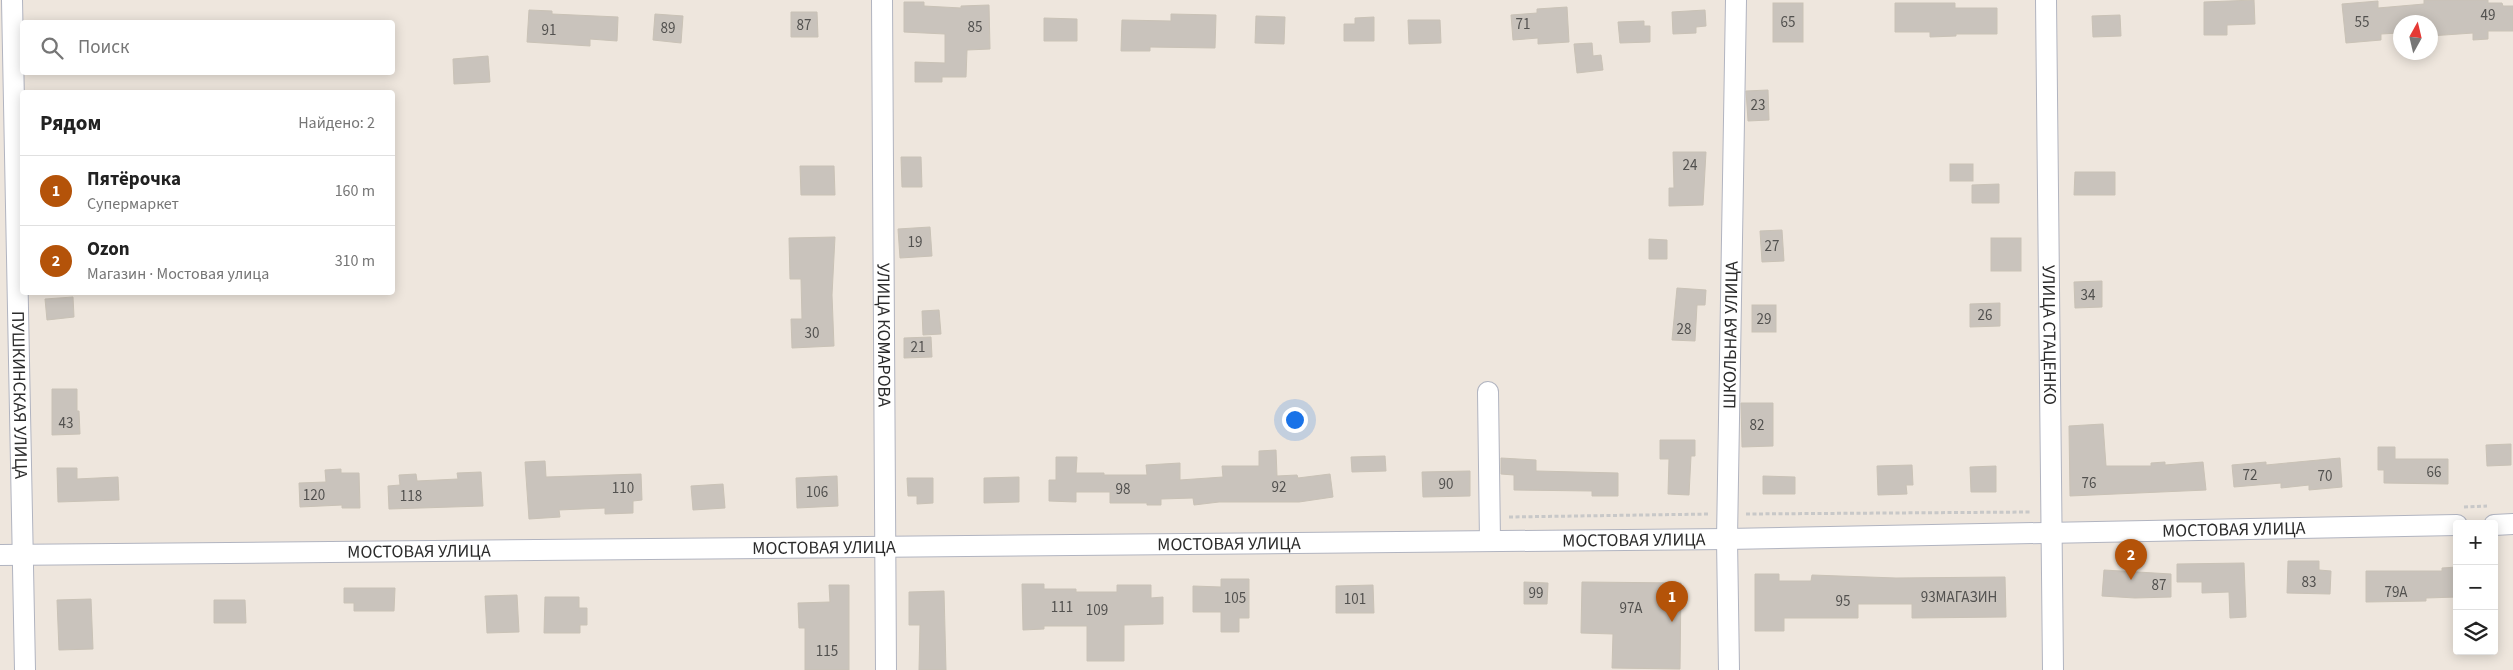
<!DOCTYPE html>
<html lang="ru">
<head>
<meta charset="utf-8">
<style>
	body { margin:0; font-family:"Source Sans 3",sans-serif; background:#f6f6f6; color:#222 }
	.controls { position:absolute; right:15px; bottom:15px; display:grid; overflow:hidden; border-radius:5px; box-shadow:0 2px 12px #0003 }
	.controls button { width:45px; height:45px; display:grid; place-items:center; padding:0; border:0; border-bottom:1px solid #e0e0e0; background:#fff; color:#222; font:25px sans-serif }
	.compass { position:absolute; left:2393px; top:15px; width:45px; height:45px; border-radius:50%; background:#fff; box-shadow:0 2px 12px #0003; rotate:8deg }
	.you { position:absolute; left:1294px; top:419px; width:18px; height:18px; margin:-12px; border:4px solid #fff; border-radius:50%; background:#1a73e8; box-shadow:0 0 0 8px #1a73e833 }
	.badge { display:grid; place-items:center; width:32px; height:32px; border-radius:50%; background:#b45309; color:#fff; font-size:16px; font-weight:700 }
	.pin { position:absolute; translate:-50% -41px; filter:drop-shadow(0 1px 2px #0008) }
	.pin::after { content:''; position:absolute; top:26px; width:18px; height:15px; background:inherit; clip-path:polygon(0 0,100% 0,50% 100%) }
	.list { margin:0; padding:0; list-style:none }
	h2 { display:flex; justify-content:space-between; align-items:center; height:65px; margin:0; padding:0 20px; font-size:21px }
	h2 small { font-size:16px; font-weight:400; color:#767676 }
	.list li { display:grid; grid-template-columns:32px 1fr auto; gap:15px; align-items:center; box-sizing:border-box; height:70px; padding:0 20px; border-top:1px solid #e0e0e0 }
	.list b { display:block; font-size:19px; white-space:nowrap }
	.list p { margin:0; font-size:16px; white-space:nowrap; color:#767676 }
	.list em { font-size:16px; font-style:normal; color:#767676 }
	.icon { flex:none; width:28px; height:28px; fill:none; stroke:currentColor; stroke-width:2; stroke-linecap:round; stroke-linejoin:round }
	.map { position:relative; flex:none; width:2513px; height:670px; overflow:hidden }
	.search { position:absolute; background:#fff; box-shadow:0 2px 12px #0003; left:20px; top:20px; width:375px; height:55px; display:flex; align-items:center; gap:12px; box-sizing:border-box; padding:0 18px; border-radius:5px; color:#767676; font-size:19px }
	.panel { position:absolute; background:#fff; box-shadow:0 2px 12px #0003; left:20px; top:90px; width:375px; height:205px; border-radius:5px }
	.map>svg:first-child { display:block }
	.building { fill:#c9c3bc; stroke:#c9c2b6 }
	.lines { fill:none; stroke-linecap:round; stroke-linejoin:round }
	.minor-casing { stroke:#b1b4c0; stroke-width:22 }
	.path { stroke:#c8c8c8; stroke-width:3; stroke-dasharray:4 2.5; stroke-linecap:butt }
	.minor { stroke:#fff; stroke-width:20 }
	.labels { text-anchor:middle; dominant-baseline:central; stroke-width:5; stroke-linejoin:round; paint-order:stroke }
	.number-label { font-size:15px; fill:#52514f }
	.street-label { font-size:18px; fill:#2b2b2b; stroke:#fff }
</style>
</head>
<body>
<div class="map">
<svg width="2513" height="670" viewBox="0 0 2513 670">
	<rect width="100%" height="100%" fill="#eee6dd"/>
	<!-- building -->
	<g class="building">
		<path d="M 2254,0 L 2255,24 L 2227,25 L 2227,35 L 2204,35 L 2204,2 Z"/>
		<path d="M 2424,0 L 2488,0 L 2488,3 L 2502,3 L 2503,6 L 2513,6 L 2513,31 L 2488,31 L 2488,39 L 2473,40 L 2473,33 L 2430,36 L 2430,22 L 2400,22 L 2400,33 L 2381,34 L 2381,40 L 2346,43 L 2342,4 L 2378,1 L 2378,8 L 2424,4 Z"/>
		<path d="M 904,2 L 924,2 L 924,6 L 961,8 L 961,6 L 989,5 L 990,49 L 967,50 L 966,77 L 942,77 L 942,82 L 915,82 L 915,62 L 945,63 L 945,34 L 904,32 Z"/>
		<rect x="1773" y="3" width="30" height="39"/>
		<path d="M 1895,3 L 1955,3 L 1955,8 L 1997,8 L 1997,34 L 1956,34 L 1956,36 L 1930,37 L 1930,32 L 1895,32 Z"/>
		<path d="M 1567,7 L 1569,42 L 1538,44 L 1538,38 L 1513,40 L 1511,15 L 1537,13 L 1537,9 Z"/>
		<path d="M 529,10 L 552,11 L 552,14 L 618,17 L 617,41 L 590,39 L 590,46 L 527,42 Z"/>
		<path d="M 1705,10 L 1706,26 L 1696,27 L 1696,33 L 1673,34 L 1672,12 Z"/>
		<path d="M 791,12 L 817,12 L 818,37 L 791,37 Z"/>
		<path d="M 655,14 L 683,16 L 681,43 L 653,40 Z"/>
		<path d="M 1171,14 L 1216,15 L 1215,48 L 1150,47 L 1150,51 L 1121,51 L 1122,20 L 1171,21 Z"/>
		<path d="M 2120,15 L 2121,36 L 2093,37 L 2092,16 Z"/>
		<path d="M 1256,16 L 1285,17 L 1284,44 L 1255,43 Z"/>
		<path d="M 1374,17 L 1374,41 L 1344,41 L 1344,24 L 1355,24 L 1355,18 Z"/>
		<path d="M 1044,18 L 1077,19 L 1077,41 L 1044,41 Z"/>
		<path d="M 1408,20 L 1440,20 L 1441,43 L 1409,44 Z"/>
		<path d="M 1644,21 L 1644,26 L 1650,26 L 1650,42 L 1620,43 L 1618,22 Z"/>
		<path d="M 1592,43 L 1593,56 L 1601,55 L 1603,70 L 1577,73 L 1574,44 Z"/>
		<path d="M 488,56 L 490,82 L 454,84 L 453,59 Z"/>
		<path d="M 1768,90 L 1769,120 L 1748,121 L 1746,91 Z"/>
		<path d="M 1673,152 L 1706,152 L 1703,205 L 1669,206 L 1669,188 L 1674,188 Z"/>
		<path d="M 901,157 L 921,157 L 922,187 L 902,187 Z"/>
		<rect x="1950" y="164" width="23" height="17"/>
		<path d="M 800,166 L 834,166 L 835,195 L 801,195 Z"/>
		<path d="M 2075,172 L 2115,172 L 2115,195 L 2074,195 Z"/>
		<path d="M 1999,184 L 1999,203 L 1972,203 L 1972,185 Z"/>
		<path d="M 930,227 L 932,256 L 900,258 L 898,229 Z"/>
		<path d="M 1782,230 L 1784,261 L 1762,262 L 1760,231 Z"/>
		<path d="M 835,237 L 832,295 L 834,346 L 792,348 L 791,319 L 802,319 L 801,279 L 790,279 L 789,238 Z"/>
		<rect x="1991" y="238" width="30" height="33"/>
		<path d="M 1649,239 L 1667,240 L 1667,259 L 1649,259 Z"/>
		<path d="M 2102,281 L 2102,307 L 2075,308 L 2074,282 Z"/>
		<path d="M 1677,288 L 1706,290 L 1705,305 L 1697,305 L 1695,341 L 1672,340 Z"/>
		<path d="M 73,297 L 74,317 L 47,320 L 45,299 Z"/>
		<path d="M 2000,303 L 2000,326 L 1970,327 L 1970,304 Z"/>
		<rect x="1752" y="305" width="24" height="27"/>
		<path d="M 939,310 L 941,334 L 923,335 L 922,311 Z"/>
		<path d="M 931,337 L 932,357 L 904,358 L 904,338 Z"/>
		<path d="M 52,389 L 77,389 L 77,411 L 79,411 L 80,434 L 52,435 Z"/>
		<path d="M 1741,403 L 1773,403 L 1773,446 L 1742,447 Z"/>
		<path d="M 2103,424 L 2106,466 L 2151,466 L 2151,463 L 2165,462 L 2165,465 L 2203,462 L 2206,490 L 2070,496 L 2069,426 Z"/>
		<path d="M 1660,440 L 1695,440 L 1695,456 L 1691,456 L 1689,495 L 1668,494 L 1669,459 L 1660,459 Z"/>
		<path d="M 2511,444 L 2511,465 L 2487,466 L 2486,445 Z"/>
		<path d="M 2378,447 L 2395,447 L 2395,459 L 2448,459 L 2448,484 L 2384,483 L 2384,470 L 2378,470 Z"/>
		<path d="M 1276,450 L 1277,476 L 1297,475 L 1298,478 L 1330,474 L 1333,497 L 1299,502 L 1219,502 L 1194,505 L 1193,498 L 1161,499 L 1161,505 L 1147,505 L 1147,503 L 1110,503 L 1110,492 L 1076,492 L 1076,502 L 1049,501 L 1049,480 L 1056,480 L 1056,457 L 1077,457 L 1076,473 L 1104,473 L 1104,475 L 1147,475 L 1146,465 L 1180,463 L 1180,480 L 1223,477 L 1222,466 L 1259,466 L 1259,451 Z"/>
		<path d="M 1385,456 L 1386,471 L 1352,472 L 1351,457 Z"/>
		<path d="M 1501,458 L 1536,460 L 1536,471 L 1618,473 L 1618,496 L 1592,496 L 1592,491 L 1514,490 L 1514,475 L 1501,474 Z"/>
		<path d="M 2340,458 L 2342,487 L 2309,490 L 2309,485 L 2281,488 L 2281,483 L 2234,487 L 2232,465 L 2266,462 L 2266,465 Z"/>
		<path d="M 545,461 L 546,477 L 641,474 L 642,500 L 633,501 L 633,513 L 605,514 L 605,508 L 559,510 L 560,517 L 529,519 L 525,462 Z"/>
		<path d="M 1912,465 L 1913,485 L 1906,485 L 1907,494 L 1878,495 L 1877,466 Z"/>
		<path d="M 1996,466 L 1996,492 L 1971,492 L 1970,467 Z"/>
		<path d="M 57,468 L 77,468 L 77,479 L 118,477 L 119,500 L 58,502 Z"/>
		<path d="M 341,469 L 341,473 L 359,473 L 360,508 L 342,508 L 342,505 L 300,507 L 299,483 L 326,482 L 325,470 Z"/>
		<path d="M 1470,471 L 1470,496 L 1423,497 L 1422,472 Z"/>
		<path d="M 481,472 L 483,506 L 389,509 L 388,486 L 400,485 L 399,475 L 416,474 L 417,481 L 458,479 L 457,473 Z"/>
		<path d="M 837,476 L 838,506 L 797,508 L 796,478 Z"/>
		<path d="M 1763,476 L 1795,477 L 1795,494 L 1763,494 Z"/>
		<path d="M 1019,477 L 1019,502 L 984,503 L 984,478 Z"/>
		<path d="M 907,478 L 933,478 L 933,503 L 917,504 L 917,496 L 908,496 Z"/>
		<path d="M 723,484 L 725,508 L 693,510 L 691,486 Z"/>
		<path d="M 2288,561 L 2319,561 L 2319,570 L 2331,571 L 2330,594 L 2287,593 Z"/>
		<path d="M 2244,563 L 2246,617 L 2230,618 L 2229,592 L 2202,593 L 2202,582 L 2177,582 L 2177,564 Z"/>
		<path d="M 2457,567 L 2457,597 L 2426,598 L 2426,601 L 2366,602 L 2366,571 L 2442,571 L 2442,568 Z"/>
		<path d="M 2104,570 L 2171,574 L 2171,597 L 2135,598 L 2102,596 Z"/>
		<path d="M 1755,574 L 1779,574 L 1779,581 L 1811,581 L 1812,575 L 1896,578 L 2005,577 L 2006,617 L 1912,618 L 1912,604 L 1858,604 L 1858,618 L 1784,618 L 1784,631 L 1755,631 Z"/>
		<path d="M 1221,579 L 1249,579 L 1249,618 L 1239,618 L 1239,632 L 1221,632 L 1221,612 L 1193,612 L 1193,586 L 1221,587 Z"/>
		<path d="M 1524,582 L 1548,583 L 1547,604 L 1524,604 Z"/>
		<path d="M 1582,582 L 1681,583 L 1680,669 L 1612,668 L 1613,634 L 1581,633 Z"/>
		<path d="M 1022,584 L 1044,584 L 1044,589 L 1076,589 L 1076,592 L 1117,592 L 1117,585 L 1151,585 L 1151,598 L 1163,597 L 1163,624 L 1124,625 L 1124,661 L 1087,661 L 1087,626 L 1044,626 L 1044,629 L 1023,630 Z"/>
		<path d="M 829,585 L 849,585 L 849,670 L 805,670 L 805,628 L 799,628 L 798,603 L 830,602 Z"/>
		<path d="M 1373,585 L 1374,613 L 1336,613 L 1336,586 Z"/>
		<path d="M 344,588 L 395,588 L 394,611 L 354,611 L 354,603 L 344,603 Z"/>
		<path d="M 944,591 L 946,670 L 919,670 L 920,625 L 909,625 L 909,592 Z"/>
		<path d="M 517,595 L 519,632 L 487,633 L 485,596 Z"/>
		<path d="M 545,597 L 579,597 L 579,608 L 587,608 L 587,625 L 580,625 L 580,633 L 544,633 Z"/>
		<path d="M 91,599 L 93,649 L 59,650 L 57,600 Z"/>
		<path d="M 214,600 L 245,600 L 246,623 L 214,623 Z"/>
	</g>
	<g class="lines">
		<defs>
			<g id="minor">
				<path id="s1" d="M 12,0 L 25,670"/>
				<path id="s2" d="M 882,0 L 886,670"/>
				<path id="s3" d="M 2046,0 L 2053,670"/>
				<path d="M 1488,392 L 1490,541"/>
				<path d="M 2494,525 L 2513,524"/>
				<path id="s4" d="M 0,555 L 1727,539 L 2457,525"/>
				<path id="s5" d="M 1729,670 L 1727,539 L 1736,0"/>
			</g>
		</defs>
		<!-- minor casing -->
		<use href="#minor" class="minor-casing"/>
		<!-- path -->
		<g class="path">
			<path d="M 2464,507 L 2487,506"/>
			<path d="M 1746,514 L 2032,512"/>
			<path d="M 1509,517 L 1710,514"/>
		</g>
		<!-- minor -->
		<use href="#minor" class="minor"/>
	</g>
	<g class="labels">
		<!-- number labels -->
		<g class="number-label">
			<text x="2488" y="15">49</text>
			<text x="1788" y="22">65</text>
			<text x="2362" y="22">55</text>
			<text x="1523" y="24">71</text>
			<text x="804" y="25">87</text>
			<text x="975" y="27">85</text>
			<text x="668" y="28">89</text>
			<text x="549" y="30">91</text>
			<text x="1758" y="105">23</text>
			<text x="1690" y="165">24</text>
			<text x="915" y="242">19</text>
			<text x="1772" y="246">27</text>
			<text x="2088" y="295">34</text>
			<text x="1985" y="315">26</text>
			<text x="1764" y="319">29</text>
			<text x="1684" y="329">28</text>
			<text x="812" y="333">30</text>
			<text x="918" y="347">21</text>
			<text x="66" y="423">43</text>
			<text x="1757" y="425">82</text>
			<text x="2434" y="472">66</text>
			<text x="2250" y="475">72</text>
			<text x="2325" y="476">70</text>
			<text x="2089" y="483">76</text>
			<text x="1446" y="484">90</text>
			<text x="1279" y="487">92</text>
			<text x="623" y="488">110</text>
			<text x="1123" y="489">98</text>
			<text x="817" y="492">106</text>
			<text x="314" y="495">120</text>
			<text x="411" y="496">118</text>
			<text x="2309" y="582">83</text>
			<text x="2159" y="585">87</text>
			<text x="2396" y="592">79А</text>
			<text x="1536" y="593">99</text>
			<text x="1959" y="597">93МАГАЗИН</text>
			<text x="1235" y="598">105</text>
			<text x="1355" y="599">101</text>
			<text x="1843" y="601">95</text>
			<text x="1062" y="607">111</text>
			<text x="1631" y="608">97А</text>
			<text x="1097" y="610">109</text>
			<text x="827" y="651">115</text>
		</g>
		<!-- street labels -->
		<g class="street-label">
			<text stroke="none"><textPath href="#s2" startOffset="335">УЛИЦА КОМАРОВА</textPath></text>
			<text stroke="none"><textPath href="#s5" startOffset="335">ШКОЛЬНАЯ УЛИЦА</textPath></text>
			<text stroke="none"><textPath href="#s3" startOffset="335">УЛИЦА СТАЦЕНКО</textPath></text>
			<text stroke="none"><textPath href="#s1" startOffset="395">ПУШКИНСКАЯ УЛИЦА</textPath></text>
			<text stroke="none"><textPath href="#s4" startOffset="2234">МОСТОВАЯ УЛИЦА</textPath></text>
			<text stroke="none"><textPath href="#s4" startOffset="1634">МОСТОВАЯ УЛИЦА</textPath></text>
			<text stroke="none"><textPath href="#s4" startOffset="1229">МОСТОВАЯ УЛИЦА</textPath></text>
			<text stroke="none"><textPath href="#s4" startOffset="824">МОСТОВАЯ УЛИЦА</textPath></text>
			<text stroke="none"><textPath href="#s4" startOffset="419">МОСТОВАЯ УЛИЦА</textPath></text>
		</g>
	</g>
</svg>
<div class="controls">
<button>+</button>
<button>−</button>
<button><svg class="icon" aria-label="layers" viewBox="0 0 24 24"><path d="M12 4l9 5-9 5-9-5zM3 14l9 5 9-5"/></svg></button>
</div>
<svg class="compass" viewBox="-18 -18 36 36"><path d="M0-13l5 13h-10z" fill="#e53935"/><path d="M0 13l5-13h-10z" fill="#767676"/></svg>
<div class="you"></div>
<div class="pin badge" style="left:1672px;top:622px">1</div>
<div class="pin badge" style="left:2131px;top:580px">2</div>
<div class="search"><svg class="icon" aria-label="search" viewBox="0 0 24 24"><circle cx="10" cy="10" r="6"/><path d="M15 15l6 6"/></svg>Поиск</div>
<section class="panel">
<h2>Рядом<small>Найдено: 2</small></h2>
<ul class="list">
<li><span class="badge">1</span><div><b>Пятёрочка</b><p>Супермаркет</p></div><em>160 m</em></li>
<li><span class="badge">2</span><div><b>Ozon</b><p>Магазин · Мостовая улица</p></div><em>310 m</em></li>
</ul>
</section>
</div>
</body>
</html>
